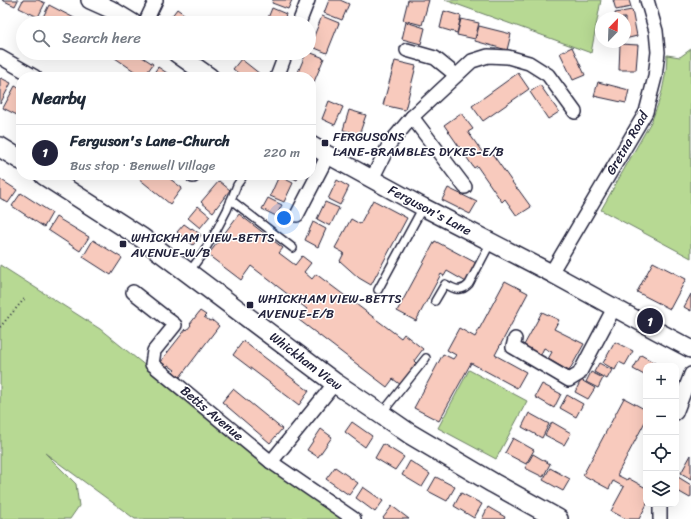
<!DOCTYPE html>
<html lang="en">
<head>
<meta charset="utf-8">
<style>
	body { margin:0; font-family:Sriracha,sans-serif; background:#f6f6f7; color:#1f2937 }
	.controls { position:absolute; right:12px; bottom:12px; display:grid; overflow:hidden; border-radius:8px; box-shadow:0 4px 16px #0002 }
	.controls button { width:36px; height:36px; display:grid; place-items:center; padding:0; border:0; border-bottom:1px solid #e0e1e3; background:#fff; color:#1f2937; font:20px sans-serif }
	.compass { position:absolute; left:595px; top:12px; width:36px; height:36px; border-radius:50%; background:#fff; box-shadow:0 4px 16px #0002; rotate:23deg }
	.you { position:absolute; left:284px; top:218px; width:14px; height:14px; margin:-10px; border:3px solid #fff; border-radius:50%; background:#1a73e8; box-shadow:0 0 0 6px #1a73e833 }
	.badge { display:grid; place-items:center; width:26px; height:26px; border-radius:50%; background:#22223b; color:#fff; font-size:13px; font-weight:700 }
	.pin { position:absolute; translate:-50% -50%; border:2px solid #fff; box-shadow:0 1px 4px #0006 }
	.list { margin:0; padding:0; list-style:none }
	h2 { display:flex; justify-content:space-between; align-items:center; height:52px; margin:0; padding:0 16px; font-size:17px }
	h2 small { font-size:13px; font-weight:400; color:#747a83 }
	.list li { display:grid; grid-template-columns:26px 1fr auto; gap:12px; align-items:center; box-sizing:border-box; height:56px; padding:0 16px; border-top:1px solid #e0e1e3 }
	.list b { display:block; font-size:15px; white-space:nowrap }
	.list p { margin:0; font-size:13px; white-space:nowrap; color:#747a83 }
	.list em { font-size:13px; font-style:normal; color:#747a83 }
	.icon { flex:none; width:22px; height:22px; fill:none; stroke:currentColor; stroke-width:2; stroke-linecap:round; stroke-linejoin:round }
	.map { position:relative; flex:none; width:691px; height:519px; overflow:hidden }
	.search { position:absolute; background:#fff; box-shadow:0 4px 16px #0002; left:16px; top:16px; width:300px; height:44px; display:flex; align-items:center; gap:10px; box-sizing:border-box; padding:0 14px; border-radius:22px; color:#747a83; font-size:15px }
	.panel { position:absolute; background:#fff; box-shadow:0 4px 16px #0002; left:16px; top:72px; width:300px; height:108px; border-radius:16px }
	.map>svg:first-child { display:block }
	.green { fill:#b7d993; stroke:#6c7e67 }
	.building { fill:#f8cabd; stroke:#22223b }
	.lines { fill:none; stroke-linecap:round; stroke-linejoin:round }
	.service-casing { stroke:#22223b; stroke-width:10 }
	.minor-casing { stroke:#22223b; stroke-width:16 }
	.tertiary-casing { stroke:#22223b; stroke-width:20 }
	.secondary-casing { stroke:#22223b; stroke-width:22 }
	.path { stroke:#22223b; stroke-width:2; stroke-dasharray:1 3; stroke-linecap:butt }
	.service { stroke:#fff; stroke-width:7 }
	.minor { stroke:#fff; stroke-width:13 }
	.tertiary { stroke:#fff; stroke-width:17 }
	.secondary { stroke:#fff; stroke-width:19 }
	.poi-dot { fill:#22223b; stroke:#fff; stroke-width:1.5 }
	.labels { text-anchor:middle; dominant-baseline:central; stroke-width:3; stroke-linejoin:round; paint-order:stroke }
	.poi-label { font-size:13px; fill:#22223b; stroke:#fff; text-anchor:start }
	.street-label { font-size:13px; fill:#22223b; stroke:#fff }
</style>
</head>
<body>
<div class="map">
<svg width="691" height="519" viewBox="0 0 691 519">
	<rect width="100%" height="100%" fill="#fff"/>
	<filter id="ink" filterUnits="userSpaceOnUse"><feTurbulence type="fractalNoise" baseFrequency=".025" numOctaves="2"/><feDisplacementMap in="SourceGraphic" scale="8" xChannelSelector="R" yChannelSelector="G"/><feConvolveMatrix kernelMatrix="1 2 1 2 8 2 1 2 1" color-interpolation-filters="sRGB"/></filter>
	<g filter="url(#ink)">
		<!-- green -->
		<g class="green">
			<path d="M 445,0 L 601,0 L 591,53 Z"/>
			<path d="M 691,49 L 691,258 L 601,210 L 652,120 L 658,104 L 662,91 L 666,71 L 667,55 L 680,57 Z"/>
			<path d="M 0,265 L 100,329 L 267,464 L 345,519 L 135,519 L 45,453 L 76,484 L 79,506 L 70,519 L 0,519 Z"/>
			<path d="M 469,370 L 527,401 L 496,459 L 438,428 Z"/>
		</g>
		<!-- building -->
		<g class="building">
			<path d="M 2,0 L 18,0 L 15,6 Z"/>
			<path d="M 23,0 L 38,0 L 45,3 L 38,17 L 19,8 Z"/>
			<path d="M 273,0 L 292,0 L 288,9 L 272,3 Z"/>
			<path d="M 329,0 L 340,0 L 349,4 L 342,20 L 324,13 Z"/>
			<path d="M 408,0 L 429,0 L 422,25 L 403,20 Z"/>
			<path d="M 613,0 L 629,0 L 631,7 L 616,10 Z"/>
			<path d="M 49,5 L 80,21 L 79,23 L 49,23 L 42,19 Z"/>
			<path d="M 272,8 L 286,14 L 283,23 L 266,23 Z"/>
			<path d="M 177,9 L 195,22 L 194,23 L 170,23 L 168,21 Z"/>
			<path d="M 632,10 L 637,36 L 625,39 L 625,18 L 616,18 L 615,13 Z"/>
			<path d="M 444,11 L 461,16 L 457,33 L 440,28 Z"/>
			<path d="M 322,16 L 339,23 L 327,53 L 310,46 Z"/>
			<path d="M 461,19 L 479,23 L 475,39 L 457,35 Z"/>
			<path d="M 406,22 L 425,28 L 421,44 L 402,39 Z"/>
			<path d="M 479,26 L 511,34 L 507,50 L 475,41 Z"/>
			<path d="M 620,44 L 638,45 L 636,70 L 619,70 Z"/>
			<path d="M 572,47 L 585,75 L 573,80 L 560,53 Z"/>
			<path d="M 309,52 L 324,58 L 311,89 L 311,77 L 296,77 L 306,53 L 309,53 Z"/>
			<path d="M 118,53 L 136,53 L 153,64 L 144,77 L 143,77 L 115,58 Z"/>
			<path d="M 212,53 L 224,53 L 219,59 Z"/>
			<path d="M 241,59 L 260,74 L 257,77 L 243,77 L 233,69 Z"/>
			<path d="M 395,61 L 416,66 L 405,110 L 383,105 Z"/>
			<path d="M 158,67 L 173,77 L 151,77 Z"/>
			<path d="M 518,73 L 529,89 L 483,121 L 472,106 Z"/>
			<path d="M 1,78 L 11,83 L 0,104 L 0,79 Z"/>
			<path d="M 598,82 L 629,90 L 626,103 L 594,96 Z"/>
			<path d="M 540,85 L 559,112 L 548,119 L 530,92 Z"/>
			<path d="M 15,86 L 21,89 L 21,117 L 3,108 Z"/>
			<path d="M 329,101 L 343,107 L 335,125 L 322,119 Z"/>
			<path d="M 349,110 L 366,115 L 359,135 L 343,130 Z"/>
			<path d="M 461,113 L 473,129 L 468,132 L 485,156 L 491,152 L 517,189 L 518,189 L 531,207 L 517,216 L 505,199 L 502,202 L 477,166 L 474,168 L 444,125 Z"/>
			<path d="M 141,175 L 165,175 L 182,188 L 170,204 L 138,178 Z"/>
			<path d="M 286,175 L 299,175 L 297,180 Z"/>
			<path d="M 279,176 L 293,183 L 284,202 L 270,196 Z"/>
			<path d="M 0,179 L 17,190 L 8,203 L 0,198 Z"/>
			<path d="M 337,180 L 349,187 L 340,205 L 328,199 Z"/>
			<path d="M 219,181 L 230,190 L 213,212 L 201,202 Z"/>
			<path d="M 448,188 L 477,202 L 470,214 L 442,200 Z"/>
			<path d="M 21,193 L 52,213 L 44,227 L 12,206 Z"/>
			<path d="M 268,198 L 282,205 L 276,216 L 262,209 Z"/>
			<path d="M 373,200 L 407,218 L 371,285 L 359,278 L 340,261 L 344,253 L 335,248 L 351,219 L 360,224 Z"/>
			<path d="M 325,202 L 339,208 L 330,226 L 317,219 Z"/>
			<path d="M 198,206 L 210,216 L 200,228 L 188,218 Z"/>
			<path d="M 239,214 L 283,248 L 279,253 L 295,265 L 302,256 L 311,263 L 304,272 L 312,279 L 316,274 L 401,338 L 404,334 L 423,349 L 414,361 L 417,364 L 401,385 L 393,379 L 387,387 L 299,320 L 307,309 L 251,266 L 241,280 L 208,255 Z"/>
			<path d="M 56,217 L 89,237 L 80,251 L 48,230 Z"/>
			<path d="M 313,222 L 326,229 L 318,247 L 305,240 Z"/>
			<path d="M 184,224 L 191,229 L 192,228 L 201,235 L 193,245 L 177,232 Z"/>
			<path d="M 93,240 L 122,258 L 111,275 L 83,257 Z"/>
			<path d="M 435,241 L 478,264 L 468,283 L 447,271 L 444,276 L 441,274 L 416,321 L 397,311 Z"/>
			<path d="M 653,262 L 686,279 L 670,309 L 637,292 Z"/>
			<path d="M 505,281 L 528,293 L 495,355 L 526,372 L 517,388 L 471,363 L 439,421 L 414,408 L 443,354 L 453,359 L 456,355 L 447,350 L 459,328 L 475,337 Z"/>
			<path d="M 691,294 L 691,311 L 684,307 Z"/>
			<path d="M 200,311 L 206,315 L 204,317 L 210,321 L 212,320 L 219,326 L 180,377 L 173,372 L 175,370 L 168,365 L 167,367 L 160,362 L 186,329 L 187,330 L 191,325 L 190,324 Z"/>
			<path d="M 542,312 L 559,320 L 554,329 L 584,344 L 569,371 L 548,359 L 552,352 L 544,348 L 540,356 L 523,347 Z"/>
			<path d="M 243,341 L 309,391 L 299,405 L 233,355 Z"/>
			<path d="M 615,342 L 633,351 L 625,365 L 619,362 L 615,370 L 603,363 Z"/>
			<path d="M 641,355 L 655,363 L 653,366 L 646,366 L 646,376 L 633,369 Z"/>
			<path d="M 599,363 L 612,370 L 607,379 L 594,372 Z"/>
			<path d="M 591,372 L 603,378 L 598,388 L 586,382 Z"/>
			<path d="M 581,380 L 595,388 L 588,399 L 575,392 Z"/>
			<path d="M 542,384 L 561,394 L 554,408 L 535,397 Z"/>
			<path d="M 233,389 L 282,429 L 270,443 L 222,402 Z"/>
			<path d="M 567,395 L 583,404 L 576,417 L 560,408 Z"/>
			<path d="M 624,398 L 646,410 L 646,420 L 617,475 L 627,480 L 628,478 L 646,488 L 647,504 L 639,519 L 626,519 L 611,511 L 624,487 L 613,481 L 609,489 L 583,475 Z"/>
			<path d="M 529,413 L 549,424 L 542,438 L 522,427 Z"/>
			<path d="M 352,422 L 372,436 L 365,447 L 345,432 Z"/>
			<path d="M 552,422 L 571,433 L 564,445 L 545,435 Z"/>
			<path d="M 321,429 L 332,437 L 318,457 L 307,450 Z"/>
			<path d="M 513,438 L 534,450 L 526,464 L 505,453 Z"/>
			<path d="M 383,444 L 404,457 L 395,470 L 375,458 Z"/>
			<path d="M 533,454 L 550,464 L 543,477 L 525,468 Z"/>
			<path d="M 691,455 L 691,479 L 681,473 Z"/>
			<path d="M 410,461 L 430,474 L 422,487 L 402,475 Z"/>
			<path d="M 335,467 L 358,483 L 349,495 L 326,479 Z"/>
			<path d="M 550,468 L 570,479 L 563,491 L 543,480 Z"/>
			<path d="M 436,477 L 455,487 L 447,501 L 428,491 Z"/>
			<path d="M 678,477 L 691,485 L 691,496 L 690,498 L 676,490 L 676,481 Z"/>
			<path d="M 363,487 L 383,501 L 375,512 L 356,498 Z"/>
			<path d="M 461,493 L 482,504 L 474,518 L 454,506 Z"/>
			<path d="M 392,506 L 409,519 L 385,519 L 383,518 Z"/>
			<path d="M 488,507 L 505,517 L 504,519 L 482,519 Z"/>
		</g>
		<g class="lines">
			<defs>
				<g id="service">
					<path d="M 231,200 L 293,248"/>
					<path d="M 189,272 L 203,253 L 216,231 L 227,210 L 237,185 L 244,175"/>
					<path d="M 378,290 L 423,207"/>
					<path d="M 435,301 L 445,284 C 454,289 461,293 469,284 L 491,242"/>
					<path d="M 382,413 L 426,358"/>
				</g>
				<g id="minor">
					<path d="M 145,23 L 156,0"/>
					<path d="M 299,23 L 308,0"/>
					<path d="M 407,50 L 435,58 L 456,75"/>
					<path d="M 0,57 L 35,77"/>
					<path d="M 277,77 L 286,53"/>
					<path d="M 412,117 L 465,187"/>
					<path d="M 193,175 L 193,176"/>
					<path d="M 372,179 L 390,143 L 412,117 L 472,61 L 488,56 L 508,57 L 529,63 L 548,75 L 575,112"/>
					<path d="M 297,215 L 328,155"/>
					<path d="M 551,273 L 646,112 L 655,77 L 658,52 L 656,31 L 647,0"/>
					<path d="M 133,292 L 175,325 L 154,351 L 152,364 L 271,462 L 354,519"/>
					<path d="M 515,339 L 513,347 L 569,380 L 579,374 L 614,308"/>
					<path d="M 676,413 L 691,374"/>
					<path d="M 271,462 L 335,383"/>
					<path d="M 660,504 L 660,519"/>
				</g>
				<g id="tertiary">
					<path d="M 90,0 L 110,9 L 133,23"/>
					<path d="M 176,53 L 210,77"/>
					<path d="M 311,145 L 328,155 L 423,207 L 551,273 L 657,331 L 691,349"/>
				</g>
				<g id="secondary">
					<path d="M 0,147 L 21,160"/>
					<path d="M 44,175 L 142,238 L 335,383 L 381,414 L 410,434 L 493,483 L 558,519"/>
				</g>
			</defs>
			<!-- service casing -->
			<use href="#service" class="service-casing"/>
			<!-- minor casing -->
			<use href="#minor" class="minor-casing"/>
			<!-- tertiary casing -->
			<use href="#tertiary" class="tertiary-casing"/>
			<!-- secondary casing -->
			<use href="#secondary" class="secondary-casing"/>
			<!-- path -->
			<path class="path" d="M 0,327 L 26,297"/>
			<!-- service -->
			<use href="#service" class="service"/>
			<!-- minor -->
			<use href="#minor" class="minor"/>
			<!-- tertiary -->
			<use href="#tertiary" class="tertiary"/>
			<!-- secondary -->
			<use href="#secondary" class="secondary"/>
		</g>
	</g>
	<!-- markers -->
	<g class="poi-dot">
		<rect x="321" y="139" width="8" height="8" rx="2"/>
		<rect x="119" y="240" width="8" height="8" rx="2"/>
		<rect x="246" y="301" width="8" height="8" rx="2"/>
	</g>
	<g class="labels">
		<!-- poi labels -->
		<g class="poi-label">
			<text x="333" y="136">FERGUSONS<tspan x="333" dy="15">LANE-BRAMBLES DYKES-E/B</tspan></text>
			<text x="131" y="237">WHICKHAM VIEW-BETTS<tspan x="131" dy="15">AVENUE-W/B</tspan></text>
			<text x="258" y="298">WHICKHAM VIEW-BETTS<tspan x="258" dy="15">AVENUE-E/B</tspan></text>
		</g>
		<!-- street labels -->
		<g class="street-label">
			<text transform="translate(627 143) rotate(-60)">Gretna Road</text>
			<text transform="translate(430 210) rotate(28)">Ferguson's Lane</text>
			<text transform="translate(306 361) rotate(37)">Whickham View</text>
			<text transform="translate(212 413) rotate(40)">Betts Avenue</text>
		</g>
	</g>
</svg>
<div class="controls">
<button>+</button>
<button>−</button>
<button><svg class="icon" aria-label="locate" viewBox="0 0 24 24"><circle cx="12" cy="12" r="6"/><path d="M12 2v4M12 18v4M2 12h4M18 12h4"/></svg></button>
<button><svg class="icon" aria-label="layers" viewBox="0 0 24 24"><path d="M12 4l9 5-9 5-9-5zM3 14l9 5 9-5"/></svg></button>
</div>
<svg class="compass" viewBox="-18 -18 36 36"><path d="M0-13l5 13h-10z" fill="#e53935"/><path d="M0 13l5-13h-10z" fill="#747a83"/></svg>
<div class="you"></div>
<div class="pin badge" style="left:650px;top:321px">1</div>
<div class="search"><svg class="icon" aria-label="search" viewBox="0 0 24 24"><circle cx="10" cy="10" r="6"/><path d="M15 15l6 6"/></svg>Search here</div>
<section class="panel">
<h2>Nearby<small></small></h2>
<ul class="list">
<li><span class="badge">1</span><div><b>Ferguson's Lane-Church</b><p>Bus stop · Benwell Village</p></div><em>220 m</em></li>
</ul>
</section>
</div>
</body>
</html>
